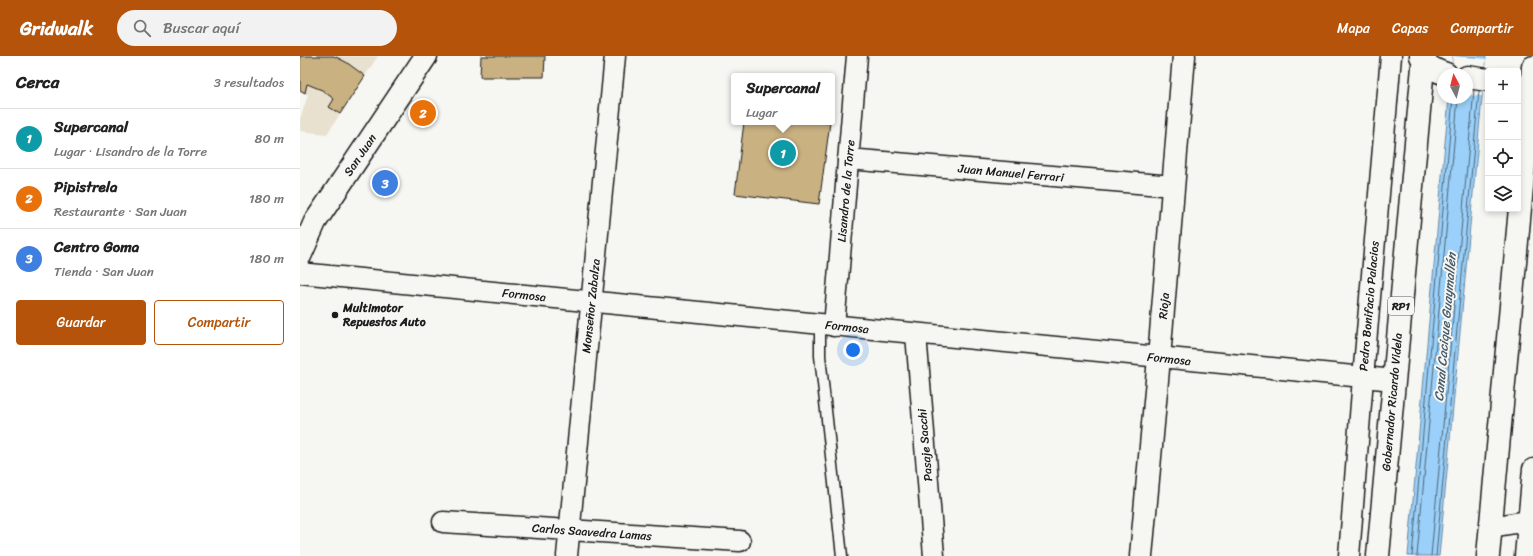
<!DOCTYPE html>
<html lang="es">
<head>
<meta charset="utf-8">
<style>
	body { margin:0; font-family:Sriracha,sans-serif; background:#f2f2f2; color:#222 }
	.controls { position:absolute; right:12px; top:12px; display:grid; overflow:hidden; border-radius:4px; box-shadow:0 2px 6px #0003 }
	.controls button { width:36px; height:36px; display:grid; place-items:center; padding:0; border:0; border-bottom:1px solid #e0e0e0; background:#fff; color:#222; font:20px sans-serif }
	.compass { position:absolute; left:1137px; top:12px; width:36px; height:36px; border-radius:50%; background:#fff; box-shadow:0 2px 6px #0003; rotate:353deg }
	.you { position:absolute; left:553px; top:294px; width:14px; height:14px; margin:-10px; border:3px solid #fff; border-radius:50%; background:#1a73e8; box-shadow:0 0 0 6px #1a73e833 }
	.badge { display:grid; place-items:center; width:26px; height:26px; border-radius:50%; background:#b45309; color:#fff; font-size:13px; font-weight:700 }
	.pin { position:absolute; translate:-50% -50%; border:2px solid #fff; box-shadow:0 1px 4px #0006 }
	.popup { position:absolute; left:431px; top:17px; width:104px; height:52px; box-sizing:border-box; display:grid; place-content:center; border-radius:4px; background:#fff; filter:drop-shadow(0 1px 3px #0005); font-size:13px; white-space:nowrap; color:#767676 }
	.popup b { font-size:15px; color:#222 }
	.popup::after { content:''; position:absolute; left:50%; top:100%; margin-left:-8px; border:8px solid transparent; border-top-color:#fff }
	.list { margin:0; padding:0; list-style:none }
	h2 { display:flex; justify-content:space-between; align-items:center; height:52px; margin:0; padding:0 16px; font-size:17px }
	h2 small { font-size:13px; font-weight:400; color:#767676 }
	.list li { display:grid; grid-template-columns:26px 1fr auto; gap:12px; align-items:center; box-sizing:border-box; height:60px; padding:0 16px; border-top:1px solid #e0e0e0 }
	.list b { display:block; font-size:15px; white-space:nowrap }
	.list p { margin:0; font-size:13px; white-space:nowrap; color:#767676 }
	.list em { font-size:13px; font-style:normal; color:#767676 }
	.actions { display:flex; gap:8px; padding:12px 16px }
	.actions a { flex:1; padding:9px 0; border:1px solid #b45309; border-radius:4px; text-align:center; font-size:14px; color:#b45309 }
	.actions .main { background:#b45309; color:#fff }
	.icon { flex:none; width:22px; height:22px; fill:none; stroke:currentColor; stroke-width:2; stroke-linecap:round; stroke-linejoin:round }
	.map { position:relative; flex:none; width:1233px; height:500px; overflow:hidden }
	header { display:flex; align-items:center; gap:24px; box-sizing:border-box; height:56px; padding:0 20px; background:#b45309; color:#fff }
	header strong { font-size:19px }
	nav { display:flex; gap:22px; margin-inline-start:auto; font-size:14px }
	.search { width:280px; height:36px; background:#f2f2f2; display:flex; align-items:center; gap:10px; box-sizing:border-box; padding:0 14px; border-radius:22px; color:#767676; font-size:15px }
	main { display:flex }
	aside { flex:1; background:#fff }
	.map>svg:first-child { display:block }
	.built { fill:#e8e1d0 }
	.water { fill:#9ad0f9; stroke:#6888a1 }
	.pier { fill:#f6f6f2 }
	.lines { fill:none; stroke-linecap:round; stroke-linejoin:round }
	.shore { stroke:#4e6474; stroke-width:1 }
	.building { fill:#c9b181; stroke:#1c1c1c }
	.service-casing { stroke:#1c1c1c; stroke-width:13 }
	.minor-casing { stroke:#1c1c1c; stroke-width:23 }
	.tertiary-casing { stroke:#1c1c1c; stroke-width:25 }
	.trunk-casing { stroke:#1c1c1c; stroke-width:25 }
	.service { stroke:#f6f6f2; stroke-width:10 }
	.minor { stroke:#f6f6f2; stroke-width:20 }
	.tertiary { stroke:#f6f6f2; stroke-width:22 }
	.trunk { stroke:#f6f6f2; stroke-width:22 }
	.poi-dot { fill:#1c1c1c; stroke:#f6f6f2; stroke-width:1.5 }
	.labels { text-anchor:middle; dominant-baseline:central; stroke-width:4; stroke-linejoin:round; paint-order:stroke }
	.shield { fill:#f6f6f2; stroke:#5d5d5c; stroke-width:1 }
	.shield-label { font-size:11px; font-weight:bold; fill:#1c1c1c }
	.street-label { font-size:12px; fill:#1c1c1c; stroke:#f6f6f2 }
	.poi-label { font-size:12px; font-weight:bold; fill:#1c1c1c; stroke:#f6f6f2; text-anchor:start }
	.water-label { font-size:13px; font-style:italic; fill:#485b69; stroke:#f6f6f2 }
</style>
</head>
<body>
<header>
<strong>Gridwalk</strong>
<div class="search"><svg class="icon" aria-label="search" viewBox="0 0 24 24"><circle cx="10" cy="10" r="6"/><path d="M15 15l6 6"/></svg>Buscar aquí</div>
<nav><a>Mapa</a><a>Capas</a><a>Compartir</a></nav>
</header>
<main>
<aside>
<h2>Cerca<small>3 resultados</small></h2>
<ul class="list">
<li><span class="badge" style="background:#0f9aa8">1</span><div><b>Supercanal</b><p>Lugar · Lisandro de la Torre</p></div><em>80 m</em></li>
<li><span class="badge" style="background:#e8710a">2</span><div><b>Pipistrela</b><p>Restaurante · San Juan</p></div><em>180 m</em></li>
<li><span class="badge" style="background:#3f7fe0">3</span><div><b>Centro Goma</b><p>Tienda · San Juan</p></div><em>180 m</em></li>
</ul>
<div class="actions"><a class="main">Guardar</a><a>Compartir</a></div>
</aside>
<div class="map">
<svg width="1233" height="500" viewBox="0 0 1233 500">
	<rect width="100%" height="100%" fill="#f6f6f2"/>
	<filter id="ink" filterUnits="userSpaceOnUse"><feTurbulence type="fractalNoise" baseFrequency=".025" numOctaves="2"/><feDisplacementMap in="SourceGraphic" scale="8" xChannelSelector="R" yChannelSelector="G"/><feConvolveMatrix kernelMatrix="1 2 1 2 8 2 1 2 1" color-interpolation-filters="sRGB"/></filter>
	<g filter="url(#ink)">
		<!-- built -->
		<path class="built" d="M 0,0 L 78,0 L 27,78 L 0,75 L 0,63 L 8,39 L 0,34 Z"/>
		<!-- water -->
		<path class="water" d="M 1153,0 L 1186,0 L 1180,63 L 1139,500 L 1108,500 L 1149,42 L 1167,42 L 1167,18 L 1151,18 Z"/>
		<!-- pier -->
		<path class="pier" d="M 1153,0 L 1186,3 L 1182,40 L 1167,39 L 1167,18 L 1151,18 Z"/>
		<g class="lines">
			<!-- shore -->
			<g class="shore">
				<path d="M 1112,500 L 1153,42"/>
				<path d="M 1117,500 L 1158,42"/>
				<path d="M 1131,500 L 1174,34"/>
				<path d="M 1136,500 L 1179,35"/>
			</g>
		</g>
		<!-- building -->
		<g class="building">
			<path d="M 0,0 L 34,0 L 46,6 L 65,20 L 40,58 L 29,51 L 34,43 L 22,34 L 7,28 L 5,37 L 0,34 Z"/>
			<path d="M 181,0 L 245,0 L 244,21 L 180,21 Z"/>
			<path d="M 444,66 L 530,66 L 519,148 L 435,138 Z"/>
		</g>
		<g class="lines">
			<defs>
				<path id="service" d="M 520,268 L 520,300 L 542,500"/>
				<g id="minor">
					<path d="M 548,103 L 873,130"/>
					<path d="M 0,217 L 1094,324"/>
					<path d="M 534,270 L 557,0"/>
					<path d="M 616,278 L 634,500"/>
					<path d="M 143,466 L 440,485"/>
					<path d="M 1191,471 L 1233,464"/>
					<path d="M 267,500 L 315,0"/>
					<path d="M 1049,500 L 1063,322 L 1091,0"/>
					<path d="M 1225,500 L 1233,413"/>
				</g>
				<g id="tertiary">
					<path d="M 1121,0 C 1125,10 1136,15 1146,18"/>
					<path d="M 1167,21 L 1188,24"/>
					<path d="M 0,200 L 15,166 L 126,0"/>
					<path d="M 841,500 L 859,302 L 884,0"/>
				</g>
				<g id="trunk">
					<path d="M 1078,500 L 1124,0"/>
					<path d="M 1188,500 L 1233,11"/>
				</g>
			</defs>
			<!-- service casing -->
			<use href="#service" class="service-casing"/>
			<!-- minor casing -->
			<use href="#minor" class="minor-casing"/>
			<!-- tertiary casing -->
			<use href="#tertiary" class="tertiary-casing"/>
			<!-- trunk casing -->
			<use href="#trunk" class="trunk-casing"/>
			<!-- service -->
			<use href="#service" class="service"/>
			<!-- minor -->
			<use href="#minor" class="minor"/>
			<!-- tertiary -->
			<use href="#tertiary" class="tertiary"/>
			<!-- trunk -->
			<use href="#trunk" class="trunk"/>
		</g>
	</g>
	<!-- markers -->
	<circle class="poi-dot" cx="35" cy="259" r="4"/>
	<g class="labels">
		<!-- shield labels -->
		<rect class="shield" x="1088" y="241" width="26" height="18" rx="3"/>
		<g class="shield-label">
			<text x="1101" y="250">RP1</text>
		</g>
		<!-- street labels -->
		<g class="street-label">
			<text transform="translate(60 99) rotate(-56)">San Juan</text>
			<text transform="translate(711 117) rotate(5)">Juan Manuel Ferrari</text>
			<text transform="translate(546 135) rotate(-85)">Lisandro de la Torre</text>
			<text transform="translate(224 239) rotate(6)">Formosa</text>
			<text transform="translate(291 250) rotate(-84)">Monseñor Zabalza</text>
			<text transform="translate(864 250) rotate(-85)">Rioja</text>
			<text transform="translate(1069 250) rotate(-85)">Pedro Bonifacio Palacios</text>
			<text transform="translate(547 271) rotate(6)">Formosa</text>
			<text transform="translate(869 303) rotate(6)">Formosa</text>
			<text transform="translate(1092 346) rotate(-85)">Gobernador Ricardo Videla</text>
			<text transform="translate(625 389) rotate(-95)">Pasaje Sacchi</text>
			<text transform="translate(292 476) rotate(4)">Carlos Saavedra Lamas</text>
		</g>
		<!-- poi labels -->
		<g class="poi-label">
			<text x="43" y="252">Multimotor<tspan x="43" dy="14">Repuestos Auto</tspan></text>
		</g>
		<!-- water labels -->
		<g class="water-label">
			<text transform="translate(1145 271) rotate(-85)">Canal Cacique Guaymallén</text>
		</g>
	</g>
</svg>
<div class="controls">
<button>+</button>
<button>−</button>
<button><svg class="icon" aria-label="locate" viewBox="0 0 24 24"><circle cx="12" cy="12" r="6"/><path d="M12 2v4M12 18v4M2 12h4M18 12h4"/></svg></button>
<button><svg class="icon" aria-label="layers" viewBox="0 0 24 24"><path d="M12 4l9 5-9 5-9-5zM3 14l9 5 9-5"/></svg></button>
</div>
<svg class="compass" viewBox="-18 -18 36 36"><path d="M0-13l5 13h-10z" fill="#e53935"/><path d="M0 13l5-13h-10z" fill="#767676"/></svg>
<div class="you"></div>
<div class="pin badge" style="left:483px;top:97px;background:#0f9aa8">1</div>
<div class="popup"><b>Supercanal</b>Lugar</div>
<div class="pin badge" style="left:123px;top:57px;background:#e8710a">2</div>
<div class="pin badge" style="left:85px;top:127px;background:#3f7fe0">3</div>
</div>
</main>
</body>
</html>
